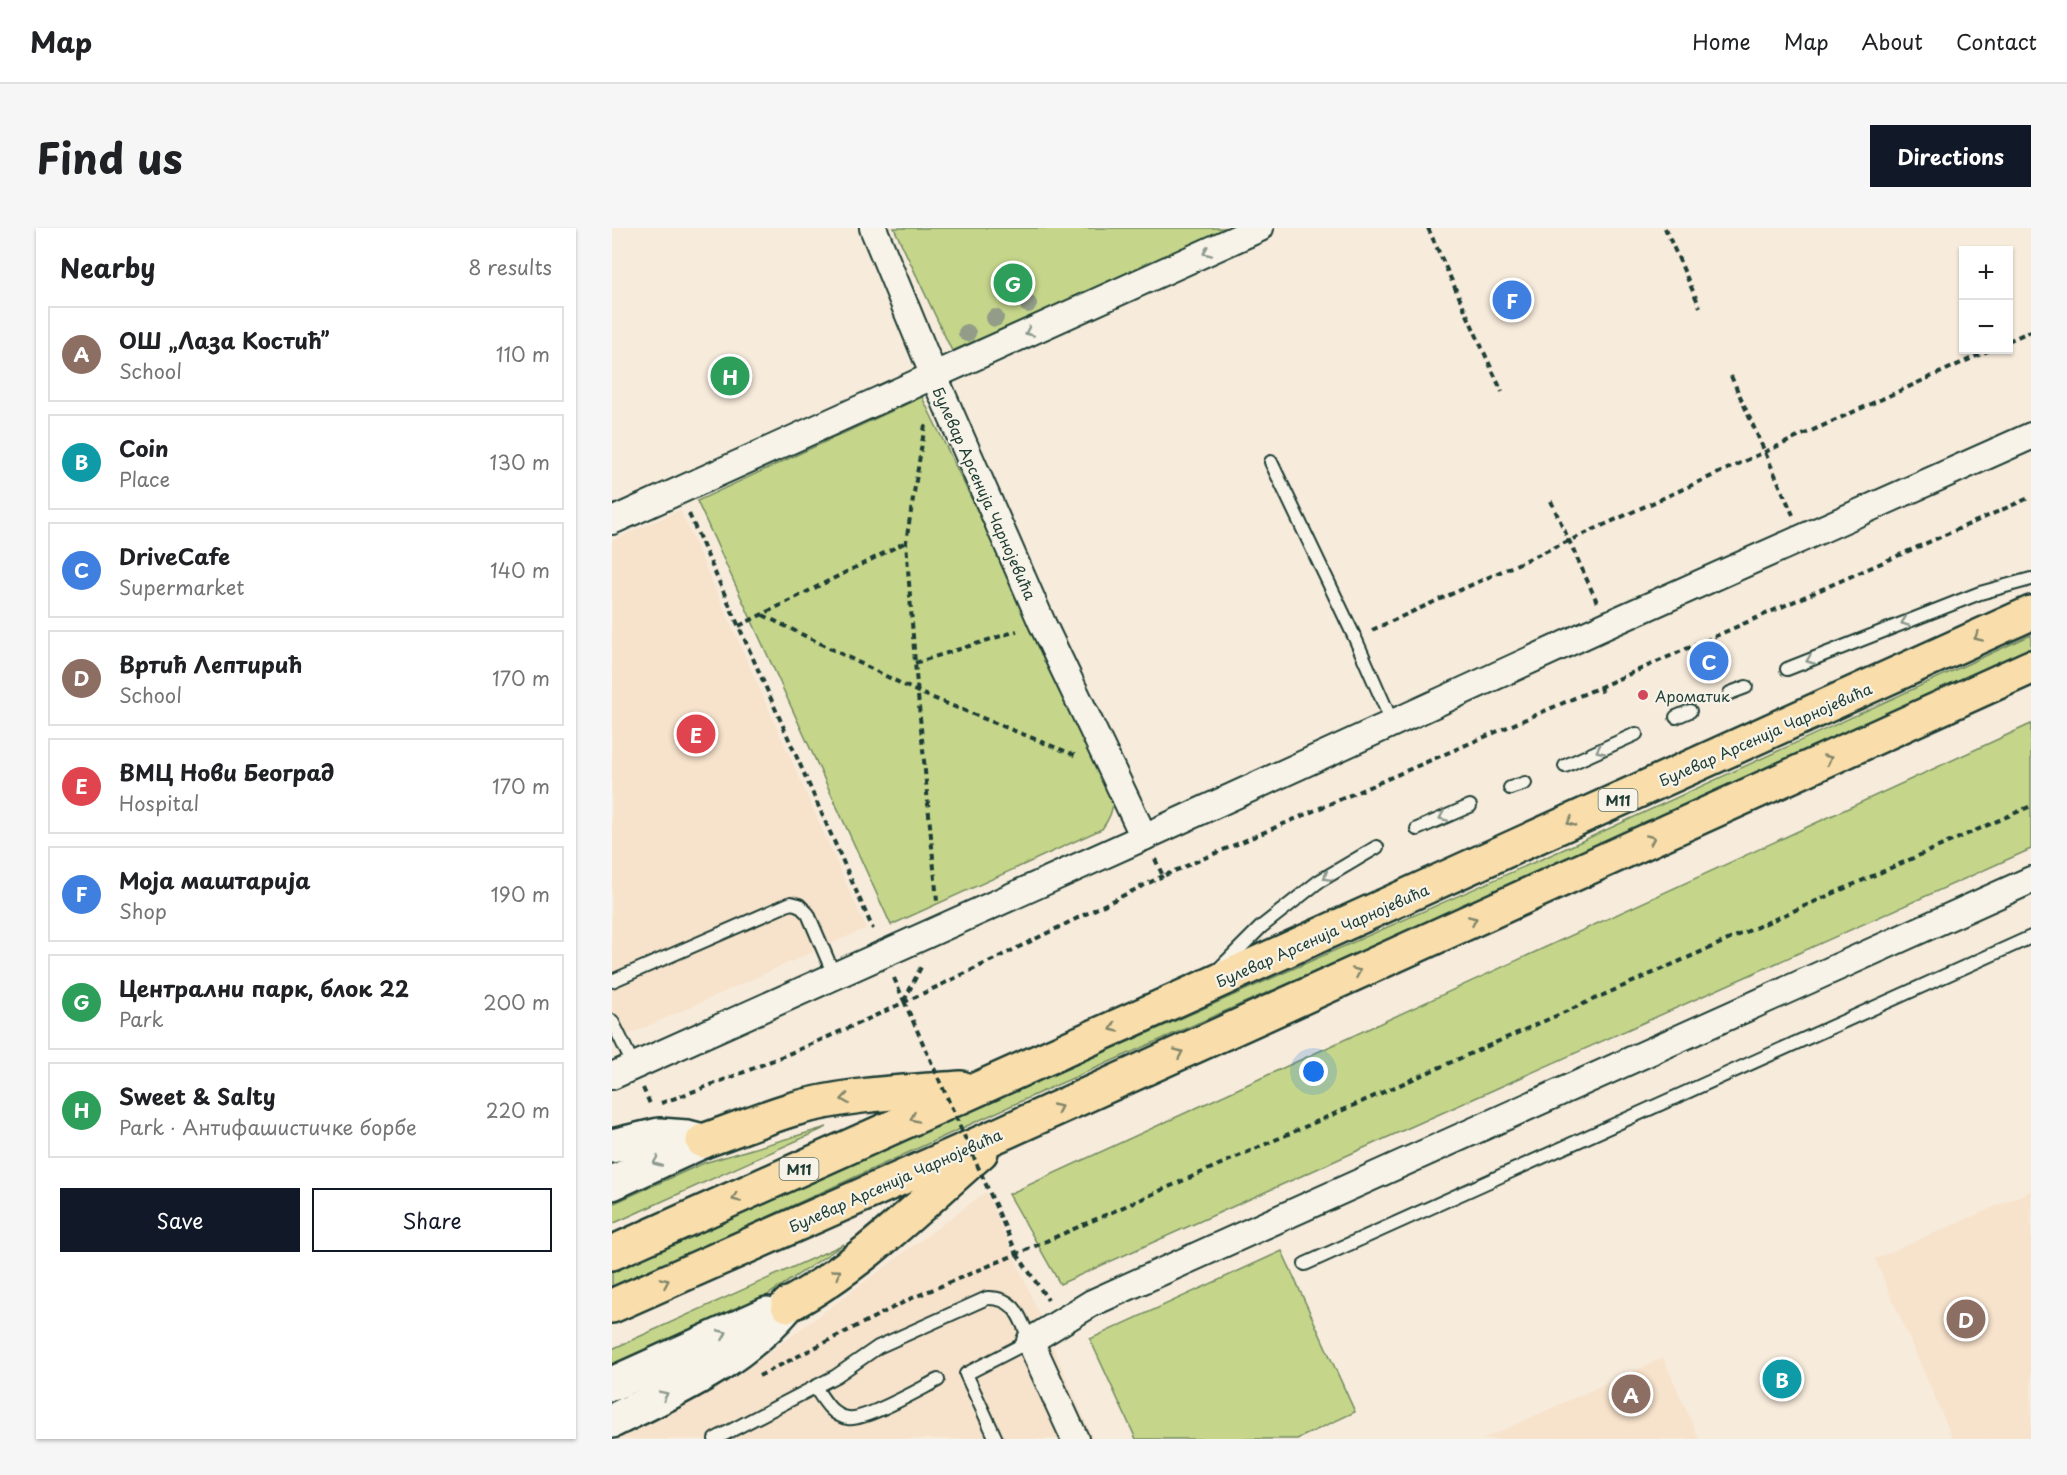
<!DOCTYPE html>
<html lang="en">
<head>
<meta charset="utf-8">
<style>
	body { margin:0; font-family:"Playpen Sans",sans-serif; background:#f6f6f6; color:#202124 }
	.controls { position:absolute; right:18px; top:18px; display:grid; overflow:hidden; border-radius:0px; box-shadow:0 2px 4px #0004 }
	.controls button { width:54px; height:54px; display:grid; place-items:center; padding:0; border:0; border-bottom:2px solid #e0e0e0; background:#fff; color:#202124; font:30px sans-serif }
	.you { position:absolute; left:702px; top:844px; width:21px; height:21px; margin:-15px; border:4px solid #fff; border-radius:50%; background:#1a73e8; box-shadow:0 0 0 9px #1a73e833 }
	.badge { display:grid; place-items:center; width:39px; height:39px; border-radius:50%; background:#111827; color:#fff; font-size:20px; font-weight:700 }
	.pin { position:absolute; translate:-50% -50%; border:3px solid #fff; box-shadow:0 2px 6px #0006 }
	.list { margin:0; padding:0; list-style:none }
	h2 { display:flex; justify-content:space-between; align-items:center; height:78px; margin:0; padding:0 24px; font-size:26px }
	h2 small { font-size:20px; font-weight:400; color:#757577 }
	.list li { display:grid; grid-template-columns:39px 1fr auto; gap:18px; align-items:center; box-sizing:border-box; height:96px; margin:0 12px 12px; padding:0 12px; border:2px solid #e0e0e0; border-radius:0px }
	.list b { display:block; font-size:22px; white-space:nowrap }
	.list p { margin:0; font-size:20px; white-space:nowrap; color:#757577 }
	.list em { font-size:20px; font-style:normal; color:#757577 }
	.actions { display:flex; gap:12px; padding:18px 24px }
	.actions a { flex:1; padding:14px 0; border:2px solid #111827; border-radius:0px; text-align:center; font-size:21px; color:#111827 }
	.actions .main { background:#111827; color:#fff }
	.map { position:relative; flex:none; width:1419px; height:1211px; overflow:hidden; border-radius:0px }
	header { display:flex; align-items:center; gap:36px; box-sizing:border-box; height:84px; padding:0 30px; background:#fff; border-bottom:2px solid #e0e0e0 }
	header strong { font-size:28px }
	nav { display:flex; gap:33px; margin-inline-start:auto; font-size:21px }
	.intro { display:flex; align-items:center; justify-content:space-between; box-sizing:border-box; height:144px; padding:0 36px }
	h1 { margin:0; font-size:42px }
	.button { padding:15px 27px; border-radius:0px; background:#111827; color:#fff; font-size:21px; font-weight:700 }
	main { display:flex; gap:36px; padding:0 36px }
	aside { flex:1; background:#fff; border-radius:0px; box-shadow:0 2px 4px #0004 }
	.map>svg:first-child { display:block }
	.built { fill:#f7e2cb }
	.green { fill:#c5d68b; stroke:#728a60; stroke-width:1.5 }
	.lines { fill:none; stroke-linecap:round; stroke-linejoin:round }
	.lane-casing { stroke:#1f3d34; stroke-width:16 }
	.street-casing { stroke:#1f3d34; stroke-width:30 }
	.secondary-casing { stroke:#1f3d34; stroke-width:38 }
	.highway-casing { stroke:#1f3d34; stroke-width:38 }
	.path { stroke:#1f3d34; stroke-width:4; stroke-dasharray:6 4.5; stroke-linecap:butt }
	.lane { stroke:#f7f3e8; stroke-width:12 }
	.street { stroke:#f7f3e8; stroke-width:26 }
	.secondary { stroke:#f7f3e8; stroke-width:33 }
	.highway { stroke:#f9deab; stroke-width:33 }
	.path-bridge { stroke:#1f3d34; stroke-width:4; stroke-dasharray:6 4.5; stroke-linecap:butt }
	.tree { fill:#929c88 }
	.oneway { stroke:#8b988e }
	.oneway2 { stroke:#81856a }
	.poi-dot { fill:#d1495b; stroke:#f7f3e8; stroke-width:2 }
	.labels { text-anchor:middle; dominant-baseline:central; stroke-width:4.5; stroke-linejoin:round; paint-order:stroke }
	.shield { fill:#f7f3e8; stroke:#60746a; stroke-width:1.5 }
	.shield-label { font-size:14px; font-weight:bold; fill:#1f3d34 }
	.street-label { font-size:15px; fill:#1f3d34; stroke:#f7f3e8 }
	.poi-label { font-size:15px; fill:#1f3d34; stroke:#f7f3e8; text-anchor:start }
</style>
</head>
<body>
<header>
<strong>Map</strong>
<nav><a>Home</a><a>Map</a><a>About</a><a>Contact</a></nav>
</header>
<div class="intro"><h1>Find us</h1><a class="button">Directions</a></div>
<main>
<aside>
<h2>Nearby<small>8 results</small></h2>
<ul class="list">
<li><span class="badge" style="background:#8d6e63">A</span><div><b>ОШ „Лаза Костић”</b><p>School</p></div><em>110 m</em></li>
<li><span class="badge" style="background:#0f9aa8">B</span><div><b>Coin</b><p>Place</p></div><em>130 m</em></li>
<li><span class="badge" style="background:#3f7fe0">C</span><div><b>DriveCafe</b><p>Supermarket</p></div><em>140 m</em></li>
<li><span class="badge" style="background:#8d6e63">D</span><div><b>Вртић Лептирић</b><p>School</p></div><em>170 m</em></li>
<li><span class="badge" style="background:#e0444e">E</span><div><b>ВМЦ Нови Београд</b><p>Hospital</p></div><em>170 m</em></li>
<li><span class="badge" style="background:#3f7fe0">F</span><div><b>Моја маштарија</b><p>Shop</p></div><em>190 m</em></li>
<li><span class="badge" style="background:#2e9e5b">G</span><div><b>Централни парк, блок 22</b><p>Park</p></div><em>200 m</em></li>
<li><span class="badge" style="background:#2e9e5b">H</span><div><b>Sweet &amp; Salty</b><p>Park · Антифашистичке борбе</p></div><em>220 m</em></li>
</ul>
<div class="actions"><a class="main">Save</a><a>Share</a></div>
</aside>
<div class="map">
<svg width="1419" height="1211" viewBox="0 0 1419 1211">
	<rect width="100%" height="100%" fill="#f7ebdb"/>
	<filter id="ink" filterUnits="userSpaceOnUse"><feTurbulence type="fractalNoise" baseFrequency=".0167" numOctaves="2"/><feDisplacementMap in="SourceGraphic" scale="12" xChannelSelector="R" yChannelSelector="G"/><feConvolveMatrix kernelMatrix="1 2 1 2 8 2 1 2 1" color-interpolation-filters="sRGB"/></filter>
	<g filter="url(#ink)">
		<!-- built -->
		<g class="built">
			<path d="M 68,282 L 254,700 L 0,814 L 0,313 Z"/>
			<path d="M 1419,963 L 1419,1211 L 1341,1211 L 1263,1031 Z"/>
			<path d="M 374,964 L 481,1211 L 0,1211 L 123,1150 Z"/>
			<path d="M 1051,1130 L 1087,1211 L 871,1211 Z"/>
		</g>
		<!-- green -->
		<g class="green">
			<path d="M 282,0 L 620,0 L 340,123 Z"/>
			<path d="M 310,169 L 493,545 C 502,569 506,579 490,601 L 279,697 L 85,273 Z"/>
			<path d="M 1419,407 L 1419,429 L 429,864 L 0,1060 L 0,1042 L 959,618 Z"/>
			<path d="M 1419,496 L 1419,621 L 448,1056 L 397,966 Z"/>
			<path d="M 215,899 L 0,996 L 0,976 L 92,935 Z"/>
			<path d="M 232,1016 L 154,1068 L 0,1138 L 0,1121 Z"/>
			<path d="M 670,1023 L 743,1184 L 685,1211 L 524,1211 L 478,1111 Z"/>
		</g>
		<g class="lines">
			<defs>
				<g id="lane">
					<path d="M 659,234 L 743,410 L 780,494"/>
					<path d="M 1175,441 L 1368,365 L 1419,351"/>
					<path d="M 1118,465 L 1134,459"/>
					<path d="M 1064,489 L 1078,483"/>
					<path d="M 953,538 L 1024,506"/>
					<path d="M 898,560 L 913,555"/>
					<path d="M 805,601 L 858,578"/>
					<path d="M 606,742 L 649,699 L 706,654 L 765,619"/>
					<path d="M 0,753 L 179,675 L 187,677 L 196,686 L 223,749"/>
					<path d="M 0,793 L 22,838"/>
					<path d="M 693,1036 L 1419,709"/>
					<path d="M 203,1159 C 211,1171 220,1188 236,1190 C 253,1193 308,1161 326,1152"/>
					<path d="M 103,1211 L 224,1148 L 266,1119 L 375,1070 C 404,1069 408,1090 418,1113 L 354,1146 L 384,1211"/>
				</g>
				<g id="street">
					<path d="M 261,0 L 322,148 L 430,395 L 532,609"/>
					<path d="M 0,293 L 648,0"/>
					<path d="M 0,848 L 532,609 L 995,397 L 1419,208"/>
					<path d="M 463,1211 L 418,1113 L 480,1075 L 1419,652"/>
				</g>
				<g id="secondary">
					<path d="M 0,918 L 47,907 L 75,909 L 91,913"/>
					<path d="M 0,955 L 91,913"/>
					<path d="M 0,1156 L 155,1086"/>
					<path d="M 0,1193 C 65,1161 128,1134 176,1077"/>
				</g>
				<g id="highway">
					<path d="M 91,913 C 120,903 149,891 178,882 C 233,866 292,864 349,860"/>
					<path d="M 0,1025 L 593,759 L 1419,385"/>
					<path d="M 176,1077 C 248,1038 308,977 369,924"/>
					<path d="M 0,1078 L 393,904 L 1419,439"/>
				</g>
			</defs>
			<!-- lane casing -->
			<use href="#lane" class="lane-casing"/>
			<!-- street casing -->
			<use href="#street" class="street-casing"/>
			<!-- secondary casing -->
			<use href="#secondary" class="secondary-casing"/>
			<!-- highway casing -->
			<use href="#highway" class="highway-casing"/>
			<!-- path -->
			<g class="path">
				<path d="M 816,0 L 890,164"/>
				<path d="M 1053,0 L 1088,79"/>
				<path d="M 1396,113 L 1419,103"/>
				<path d="M 1119,148 L 1181,287"/>
				<path d="M 313,197 L 294,314 L 303,435 L 325,673"/>
				<path d="M 939,273 L 985,374"/>
				<path d="M 77,286 L 261,701"/>
				<path d="M 151,387 L 306,464 L 465,528"/>
				<path d="M 127,398 L 294,314"/>
				<path d="M 760,402 L 1378,122"/>
				<path d="M 303,435 L 405,403"/>
				<path d="M 988,459 L 991,468"/>
				<path d="M 543,631 L 551,648 L 988,459 L 1419,269"/>
				<path d="M 282,750 L 292,773"/>
				<path d="M 292,773 L 309,739"/>
				<path d="M 31,860 L 39,878"/>
				<path d="M 49,875 C 222,815 387,728 551,648"/>
				<path d="M 405,1026 L 436,1072"/>
				<path d="M 147,1148 L 298,1071 L 405,1026 L 1419,578"/>
			</g>
			<!-- lane -->
			<use href="#lane" class="lane"/>
			<!-- street -->
			<use href="#street" class="street"/>
			<!-- secondary -->
			<use href="#secondary" class="secondary"/>
			<!-- highway -->
			<use href="#highway" class="highway"/>
			<!-- path-bridge -->
			<path class="path-bridge" d="M 292,773 L 405,1026"/>
		</g>
		<!-- trees -->
		<g class="tree">
			<circle cx="407" cy="42" r="9"/>
			<circle cx="416" cy="76" r="9"/>
			<circle cx="383" cy="90" r="9"/>
			<circle cx="355" cy="105" r="9"/>
		</g>
		<!-- one-way arrows -->
		<defs><path id="oneway-chevron" d="M-2-3.5L2.5 0L-2 3.5" fill="none" stroke-width="1.6" stroke-linecap="round" stroke-linejoin="round" transform="scale(1.5)"/></defs>
		<g class="oneway">
			<use href="#oneway-chevron" transform="translate(595 24) rotate(156)"/>
			<use href="#oneway-chevron" transform="translate(417 104) rotate(156)"/>
			<use href="#oneway-chevron" transform="translate(1293 394) rotate(159)"/>
			<use href="#oneway-chevron" transform="translate(1198 432) rotate(158)"/>
			<use href="#oneway-chevron" transform="translate(988 522) rotate(155)"/>
			<use href="#oneway-chevron" transform="translate(831 589) rotate(157)"/>
			<use href="#oneway-chevron" transform="translate(715 649) rotate(149)"/>
			<use href="#oneway-chevron" transform="translate(45 934) rotate(156)"/>
			<use href="#oneway-chevron" transform="translate(111 1106) rotate(-24)"/>
			<use href="#oneway-chevron" transform="translate(52 1167) rotate(-26)"/>
		</g>
		<g class="oneway2">
			<use href="#oneway-chevron" transform="translate(1366 409) rotate(156)"/>
			<use href="#oneway-chevron" transform="translate(1216 531) rotate(-24)"/>
			<use href="#oneway-chevron" transform="translate(959 594) rotate(156)"/>
			<use href="#oneway-chevron" transform="translate(1039 611) rotate(-24)"/>
			<use href="#oneway-chevron" transform="translate(861 692) rotate(-24)"/>
			<use href="#oneway-chevron" transform="translate(745 744) rotate(-24)"/>
			<use href="#oneway-chevron" transform="translate(502 800) rotate(156)"/>
			<use href="#oneway-chevron" transform="translate(567 825) rotate(-24)"/>
			<use href="#oneway-chevron" transform="translate(233 871) rotate(172)"/>
			<use href="#oneway-chevron" transform="translate(446 880) rotate(-25)"/>
			<use href="#oneway-chevron" transform="translate(302 890) rotate(156)"/>
			<use href="#oneway-chevron" transform="translate(124 970) rotate(156)"/>
			<use href="#oneway-chevron" transform="translate(225 1045) rotate(-36)"/>
			<use href="#oneway-chevron" transform="translate(53 1054) rotate(-24)"/>
		</g>
	</g>
	<!-- markers -->
	<circle class="poi-dot" cx="1031" cy="467" r="6"/>
	<g class="labels">
		<!-- shield labels -->
		<g class="shield">
			<rect x="986.5" y="561" width="39" height="22" rx="4.5"/>
			<rect x="167.5" y="930" width="39" height="22" rx="4.5"/>
		</g>
		<g class="shield-label">
			<text x="1006" y="572">M11</text>
			<text x="187" y="941">M11</text>
		</g>
		<!-- street labels -->
		<g class="street-label">
			<text transform="translate(373 265) rotate(66)">Булевар Арсенија Чарнојевића</text>
			<text transform="translate(1153 506) rotate(-24)">Булевар Арсенија Чарнојевића</text>
			<text transform="translate(710 707) rotate(-24)">Булевар Арсенија Чарнојевића</text>
			<text transform="translate(283 952) rotate(-24)">Булевар Арсенија Чарнојевића</text>
		</g>
		<!-- poi labels -->
		<g class="poi-label">
			<text x="1043" y="467">Ароматик</text>
		</g>
	</g>
</svg>
<div class="controls">
<button>+</button>
<button>−</button>
</div>
<div class="you"></div>
<div class="pin badge" style="left:1019px;top:1166px;background:#8d6e63">A</div>
<div class="pin badge" style="left:1170px;top:1151px;background:#0f9aa8">B</div>
<div class="pin badge" style="left:1097px;top:433px;background:#3f7fe0">C</div>
<div class="pin badge" style="left:1354px;top:1091px;background:#8d6e63">D</div>
<div class="pin badge" style="left:84px;top:506px;background:#e0444e">E</div>
<div class="pin badge" style="left:900px;top:72px;background:#3f7fe0">F</div>
<div class="pin badge" style="left:401px;top:55px;background:#2e9e5b">G</div>
<div class="pin badge" style="left:118px;top:148px;background:#2e9e5b">H</div>
</div>
</main>
</body>
</html>
